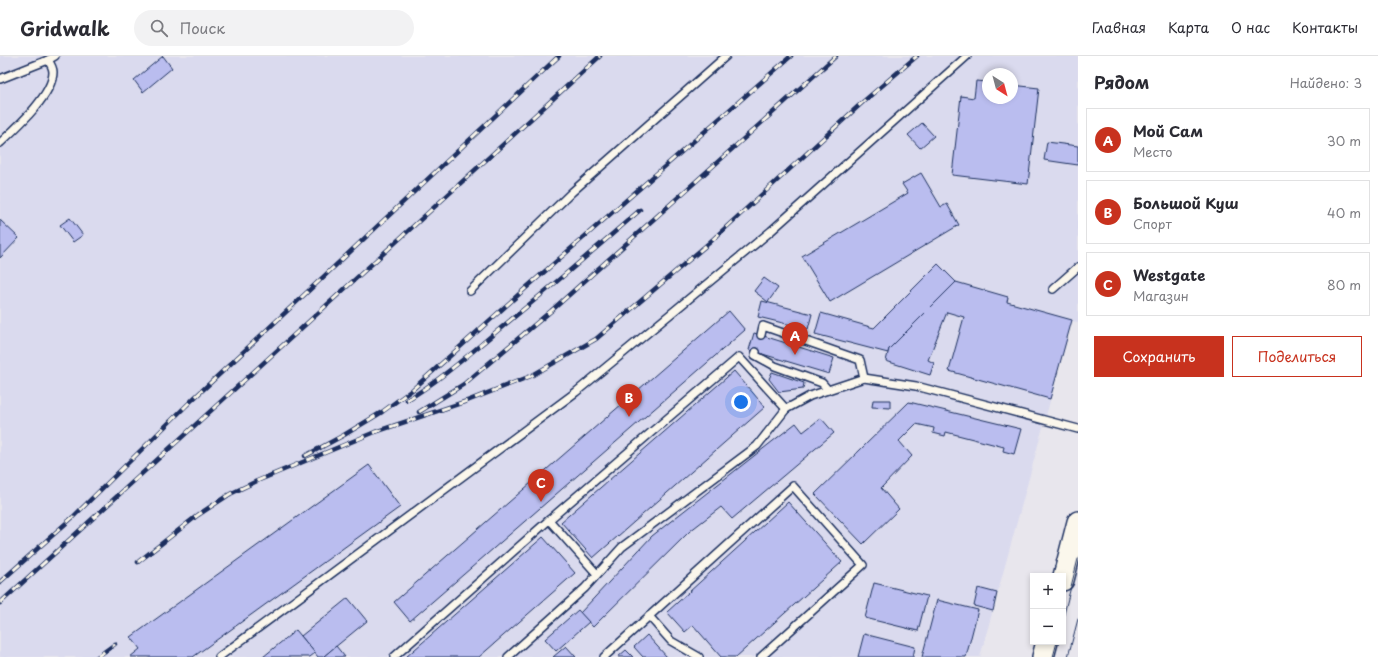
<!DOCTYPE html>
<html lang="ru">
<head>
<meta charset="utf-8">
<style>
	body { margin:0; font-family:"Playpen Sans",sans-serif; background:#f2f2f3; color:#2b2b33 }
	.controls { position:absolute; right:12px; bottom:12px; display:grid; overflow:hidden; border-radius:0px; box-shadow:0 2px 6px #0003 }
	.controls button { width:36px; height:36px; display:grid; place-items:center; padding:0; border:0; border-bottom:1px solid #e1e1e2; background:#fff; color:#2b2b33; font:20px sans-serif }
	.compass { position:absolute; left:982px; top:12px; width:36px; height:36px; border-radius:50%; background:#fff; box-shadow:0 2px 6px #0003; rotate:144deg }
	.you { position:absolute; left:741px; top:346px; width:14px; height:14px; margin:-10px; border:3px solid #fff; border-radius:50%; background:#1a73e8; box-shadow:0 0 0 6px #1a73e833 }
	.badge { display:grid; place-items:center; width:26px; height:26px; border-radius:50%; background:#c8321e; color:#fff; font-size:13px; font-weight:700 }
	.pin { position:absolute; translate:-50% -33px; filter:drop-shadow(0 1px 2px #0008) }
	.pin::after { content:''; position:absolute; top:21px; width:14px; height:12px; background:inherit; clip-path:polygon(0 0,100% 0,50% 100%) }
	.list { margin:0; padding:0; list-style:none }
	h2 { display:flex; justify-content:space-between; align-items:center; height:52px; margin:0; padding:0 16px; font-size:17px }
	h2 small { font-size:13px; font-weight:400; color:#7c7c81 }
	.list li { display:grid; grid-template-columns:26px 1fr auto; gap:12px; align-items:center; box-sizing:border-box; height:64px; margin:0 8px 8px; padding:0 8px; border:1px solid #e1e1e2; border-radius:0px }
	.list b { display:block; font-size:15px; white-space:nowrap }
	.list p { margin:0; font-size:13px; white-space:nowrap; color:#7c7c81 }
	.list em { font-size:13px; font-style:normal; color:#7c7c81 }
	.actions { display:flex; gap:8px; padding:12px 16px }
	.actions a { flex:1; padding:9px 0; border:1px solid #c8321e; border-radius:0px; text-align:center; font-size:14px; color:#c8321e }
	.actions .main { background:#c8321e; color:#fff }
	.icon { flex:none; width:22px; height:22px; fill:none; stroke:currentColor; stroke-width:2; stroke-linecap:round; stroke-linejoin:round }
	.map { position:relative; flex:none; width:1078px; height:601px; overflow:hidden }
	header { display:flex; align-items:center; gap:24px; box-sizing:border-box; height:56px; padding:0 20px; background:#fff; border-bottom:1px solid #e1e1e2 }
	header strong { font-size:19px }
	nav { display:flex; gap:22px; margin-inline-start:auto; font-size:14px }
	.search { width:280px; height:36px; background:#f2f2f3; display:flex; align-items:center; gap:10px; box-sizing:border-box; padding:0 14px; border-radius:22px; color:#7c7c81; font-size:15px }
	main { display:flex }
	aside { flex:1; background:#fff }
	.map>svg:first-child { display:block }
	.built { fill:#dadaee; fill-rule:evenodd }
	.building { fill:#babdef; stroke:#1b2f5e }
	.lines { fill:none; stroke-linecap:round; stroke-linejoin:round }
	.service-casing { stroke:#1b2f5e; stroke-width:10 }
	.secondary-casing { stroke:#1b2f5e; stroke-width:24 }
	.service { stroke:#fbf7ec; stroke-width:7 }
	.secondary { stroke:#fbf7ec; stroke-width:21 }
	.tram { stroke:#1b2f5e; stroke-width:1 }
	.rail-casing { stroke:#1b2f5e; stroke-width:4.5 }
	.rail { stroke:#fbf7ec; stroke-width:3; stroke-dasharray:9; stroke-linecap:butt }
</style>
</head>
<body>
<header>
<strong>Gridwalk</strong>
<div class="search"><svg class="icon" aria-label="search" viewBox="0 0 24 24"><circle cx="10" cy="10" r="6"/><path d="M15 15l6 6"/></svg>Поиск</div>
<nav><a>Главная</a><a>Карта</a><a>О нас</a><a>Контакты</a></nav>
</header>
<main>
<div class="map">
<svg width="1078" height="601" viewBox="0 0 1078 601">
	<rect width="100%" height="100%" fill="#e8e6ed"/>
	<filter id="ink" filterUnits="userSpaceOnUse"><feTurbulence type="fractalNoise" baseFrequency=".025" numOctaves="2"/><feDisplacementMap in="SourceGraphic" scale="8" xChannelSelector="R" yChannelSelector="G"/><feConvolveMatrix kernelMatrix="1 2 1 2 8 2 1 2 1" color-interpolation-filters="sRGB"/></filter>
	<g filter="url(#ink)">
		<!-- built -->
		<path class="built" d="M 0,0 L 1078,0 L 1078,266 L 1072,265 L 980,601 L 0,601 ZM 988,18 L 1012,18 L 1012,42 L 988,42 Z"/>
		<!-- building -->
		<g class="building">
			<path d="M 163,0 L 172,12 L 143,36 L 134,24 Z"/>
			<path d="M 976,25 L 988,26 L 988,42 L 1012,42 L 1012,29 L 1039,32 L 1028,128 L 952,119 L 961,40 L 974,42 Z"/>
			<path d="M 922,67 L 934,80 L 920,92 L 908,79 Z"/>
			<path d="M 1047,86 L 1078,90 L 1078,109 L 1044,104 Z"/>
			<path d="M 921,117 L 941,151 L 947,148 L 959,169 L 830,246 L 802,200 L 908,137 L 902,128 Z"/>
			<path d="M 70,162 L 83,179 L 73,186 L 60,169 Z"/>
			<path d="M 0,164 L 19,182 L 0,202 Z"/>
			<path d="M 938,208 L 956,226 L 889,293 L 888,297 L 815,278 L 821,257 L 874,272 Z"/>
			<path d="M 764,222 L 778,232 L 768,246 L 754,235 Z"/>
			<path d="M 956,226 L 1008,241 L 1007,246 L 1072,264 L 1050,343 L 949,315 L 964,261 L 947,256 L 928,304 L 934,307 L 930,319 L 886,305 L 889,293 Z"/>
			<path d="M 762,245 L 812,258 L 808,273 L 758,261 Z"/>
			<path d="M 729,255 L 745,274 L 410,565 L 394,546 Z"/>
			<path d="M 754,277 L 834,302 L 829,318 L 749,294 Z"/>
			<path d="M 734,315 L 765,351 L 593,502 L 561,466 Z"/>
			<path d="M 772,316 L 804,327 L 803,333 L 779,336 L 769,323 Z"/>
			<path d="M 873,344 L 890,344 L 890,352 L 872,351 Z"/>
			<path d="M 909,346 L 1021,373 L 1014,398 L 1003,395 L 1004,391 L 946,376 L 945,380 L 933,377 L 934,372 L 916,368 L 899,385 L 912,400 L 881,432 L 899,453 L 863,488 L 815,438 Z"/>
			<path d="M 821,362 L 834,377 L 732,463 L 721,451 L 690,475 L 593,571 L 580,557 L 652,480 L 796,367 L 803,376 Z"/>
			<path d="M 369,409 L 400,451 L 193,601 L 130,601 L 140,593 L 131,581 Z"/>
			<path d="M 788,446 L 842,506 L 736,601 L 721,601 L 693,569 L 685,576 L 667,556 Z"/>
			<path d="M 543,481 L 575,517 L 479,601 L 406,601 Z"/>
			<path d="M 874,527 L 927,540 L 918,575 L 865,562 Z"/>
			<path d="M 978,532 L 997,537 L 993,555 L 974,550 Z"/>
			<path d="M 348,542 L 367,565 L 323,601 L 318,601 L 301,580 Z"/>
			<path d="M 937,544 L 978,554 L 966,601 L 922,601 Z"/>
			<path d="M 578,554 L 589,566 L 556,595 L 545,583 Z"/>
			<path d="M 296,574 L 315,597 L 310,601 L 263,601 Z"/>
			<path d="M 864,578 L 915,591 L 913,601 L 858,601 Z"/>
			<path d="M 647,579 L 667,601 L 643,601 L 634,591 Z"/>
			<path d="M 336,590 L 345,601 L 323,601 Z"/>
			<path d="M 566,590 L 576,601 L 553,601 Z"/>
			<path d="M 626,594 L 633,601 L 618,601 Z"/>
		</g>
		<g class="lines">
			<defs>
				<g id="service">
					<path d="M 0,23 L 48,4 L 55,0"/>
					<path d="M 0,87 C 16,72 53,39 53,16 C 53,12 50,7 48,4"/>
					<path d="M 1053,233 L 1078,211"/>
					<path d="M 470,235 L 572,136 L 726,0"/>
					<path d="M 761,279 L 763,270 L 860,304 L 864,322"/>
					<path d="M 756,296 L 755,299 L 775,310 L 822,327 L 828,334"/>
					<path d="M 549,464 L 739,301 L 786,353"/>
					<path d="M 649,560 L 671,585 L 699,601"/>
					<path d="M 219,601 L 576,336 L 771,175 L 967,0"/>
					<path d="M 394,601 L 549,464 L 597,518"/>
					<path d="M 508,601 L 585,532 L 622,491 L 757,390 L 786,353 L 810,340 L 864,322 L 916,330 L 1078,373"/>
					<path d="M 604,601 L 793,430 L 863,509 L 761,601"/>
				</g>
				<g id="secondary">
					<path d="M 1063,524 L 1078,466"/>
					<path d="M 1043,601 L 1047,586"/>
				</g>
			</defs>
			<!-- service casing -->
			<use href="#service" class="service-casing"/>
			<!-- secondary casing -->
			<use href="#secondary" class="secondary-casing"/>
			<!-- service -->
			<use href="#service" class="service"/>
			<!-- secondary -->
			<use href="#secondary" class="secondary"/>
			<!-- tram -->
			<g class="tram">
				<path d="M 1063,562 L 1078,503"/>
				<path d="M 1053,601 L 1057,586"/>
				<path d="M 1068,601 L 1078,563"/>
			</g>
			<defs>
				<g id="rail">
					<path d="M 407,344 C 439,325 467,300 496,276 C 545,236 593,195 640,154"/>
					<path d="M 419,356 L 464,328 L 551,255 L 836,0"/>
					<path d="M 305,400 L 344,379 L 382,356 L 412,334 L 527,231 L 791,0"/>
					<path d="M 138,506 L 198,459 L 230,438 L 257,425 L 375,376 L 467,345 L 531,320 L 596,283 L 709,187 L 864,45 L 917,0"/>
					<path d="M 0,526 L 73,461 L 192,344 L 559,0"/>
					<path d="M 0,547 L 600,0"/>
					<path d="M 97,601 L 115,588"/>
				</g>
			</defs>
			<!-- rail casing -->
			<use href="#rail" class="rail-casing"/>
			<!-- rail -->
			<use href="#rail" class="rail"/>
		</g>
	</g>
</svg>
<div class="controls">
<button>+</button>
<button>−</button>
</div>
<svg class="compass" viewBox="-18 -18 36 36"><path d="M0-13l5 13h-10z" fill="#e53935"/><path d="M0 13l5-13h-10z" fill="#7c7c81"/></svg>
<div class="you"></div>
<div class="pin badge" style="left:795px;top:299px">A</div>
<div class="pin badge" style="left:629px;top:361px">B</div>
<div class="pin badge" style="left:541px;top:446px">C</div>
</div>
<aside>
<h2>Рядом<small>Найдено: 3</small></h2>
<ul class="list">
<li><span class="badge">A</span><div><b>Мой Сам</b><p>Место</p></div><em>30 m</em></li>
<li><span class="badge">B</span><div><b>Большой Куш</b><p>Спорт</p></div><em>40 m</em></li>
<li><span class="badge">C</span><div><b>Westgate</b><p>Магазин</p></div><em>80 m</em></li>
</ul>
<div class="actions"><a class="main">Сохранить</a><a>Поделиться</a></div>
</aside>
</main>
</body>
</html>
